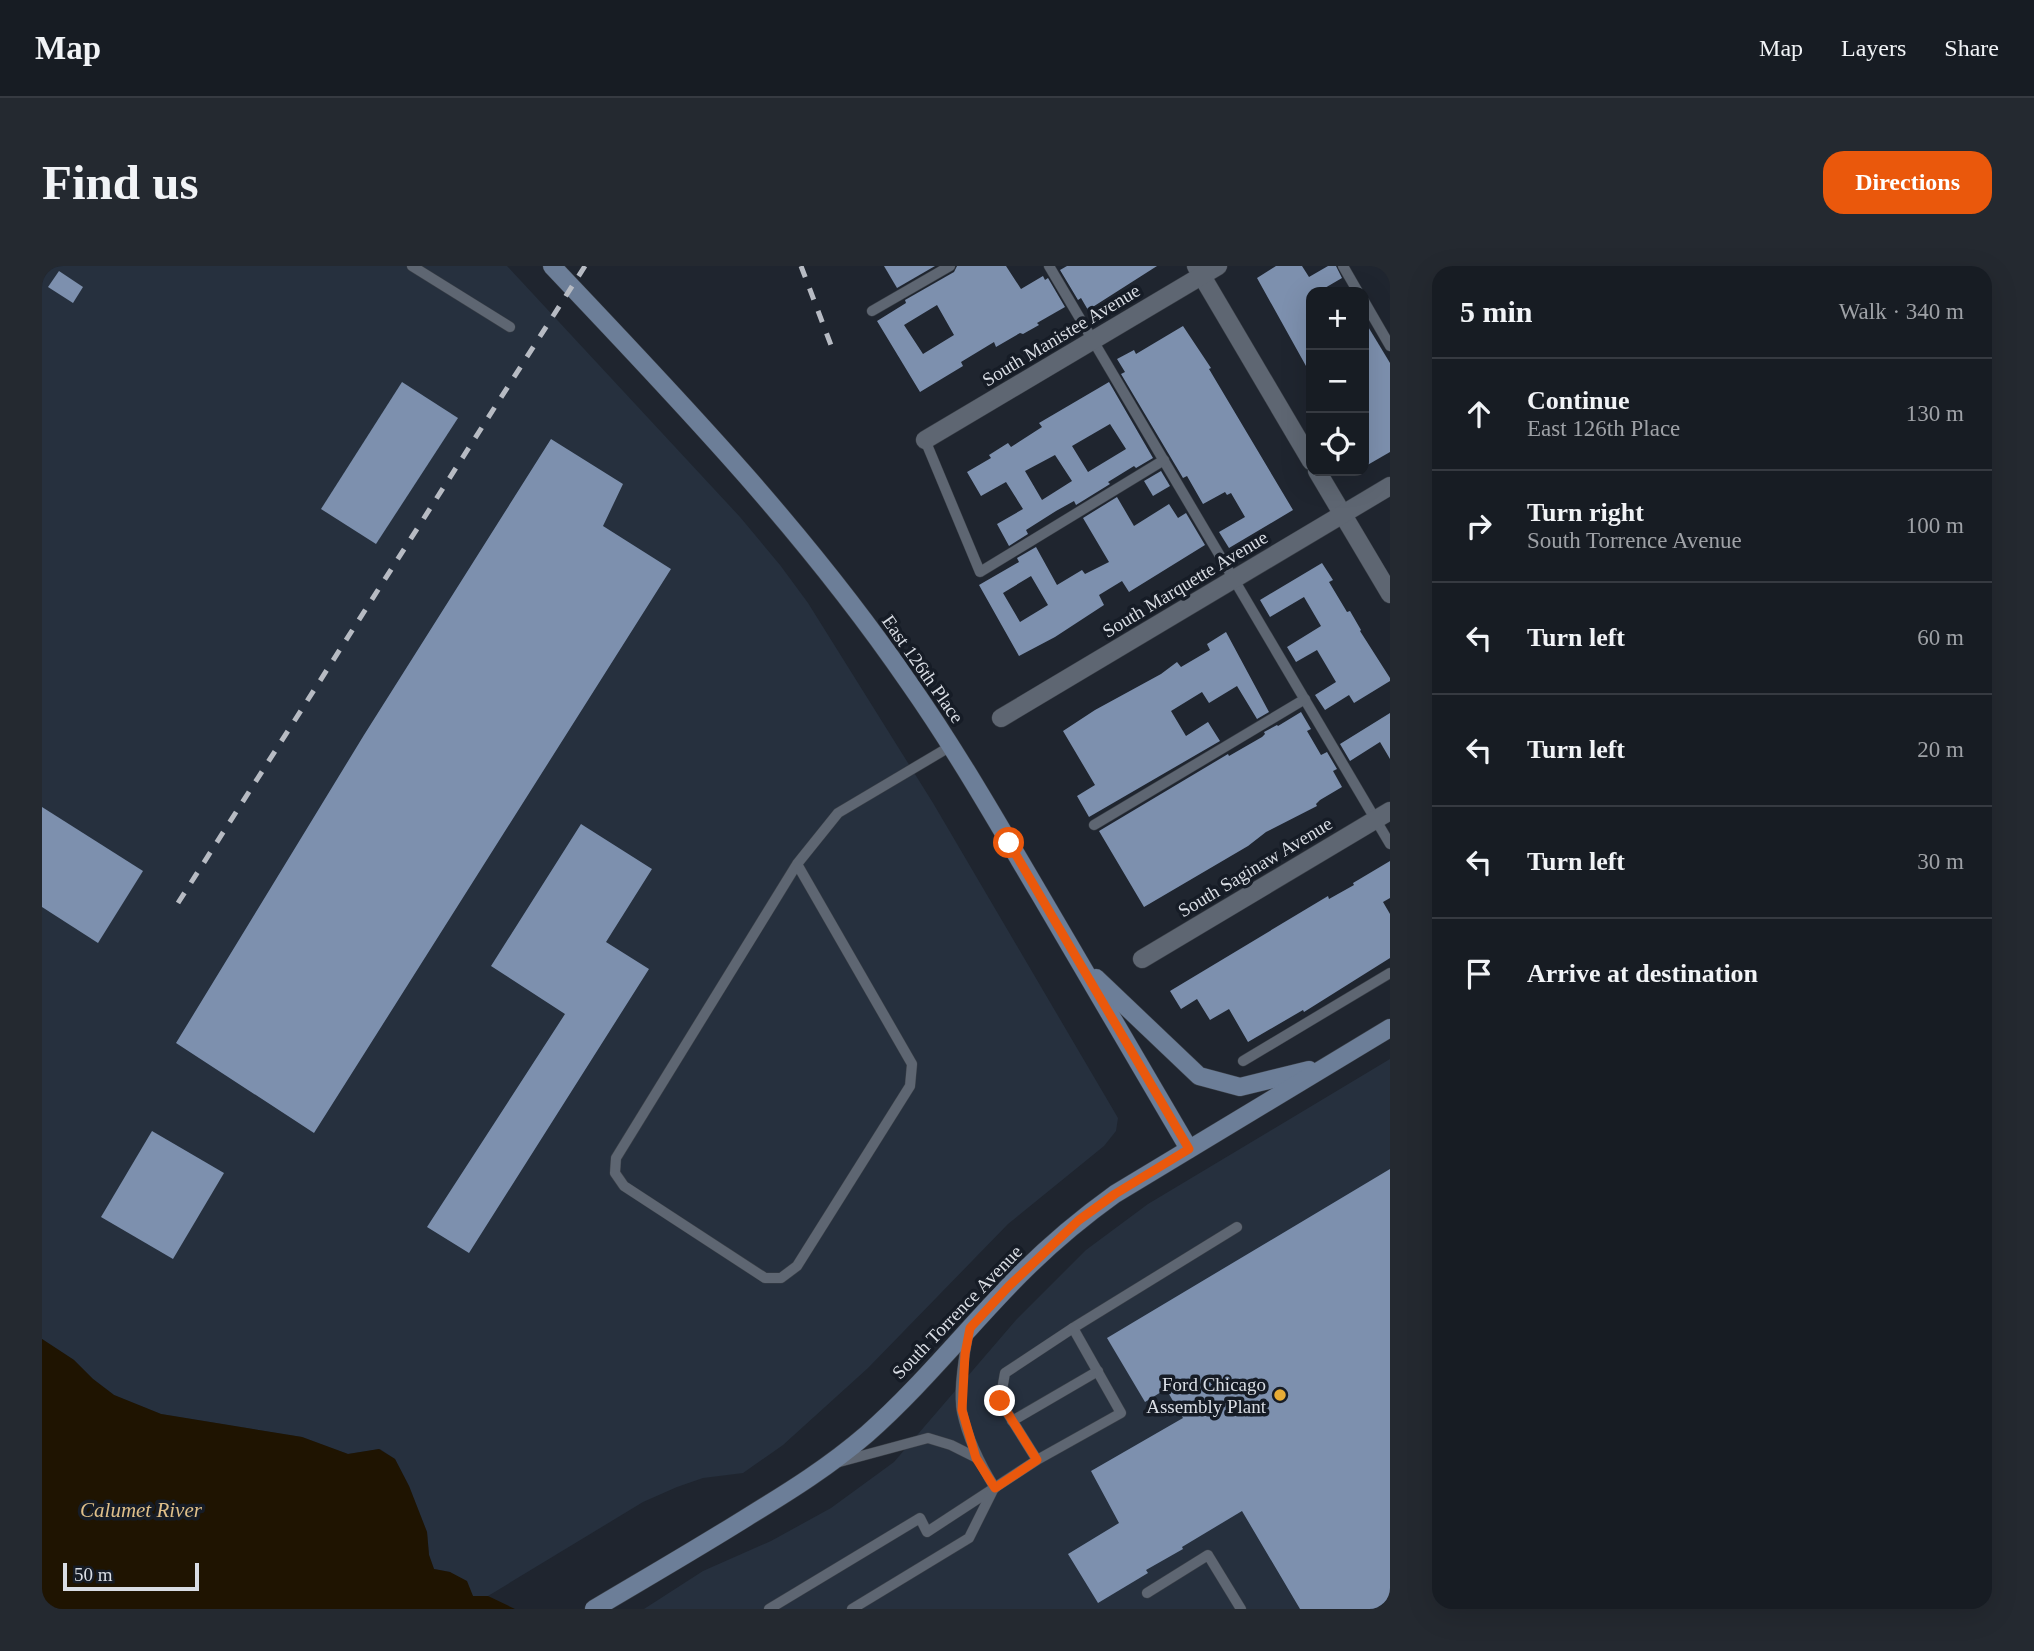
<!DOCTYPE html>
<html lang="en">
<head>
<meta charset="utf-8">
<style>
	body { margin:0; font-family:Georgia,serif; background:#242930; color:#f1f3f6 }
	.controls { position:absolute; right:21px; top:21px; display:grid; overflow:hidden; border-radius:14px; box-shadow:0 7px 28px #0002 }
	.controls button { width:63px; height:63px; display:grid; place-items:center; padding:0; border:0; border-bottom:2px solid #363a41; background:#171c23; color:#f1f3f6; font:35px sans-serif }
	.scale { position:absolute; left:21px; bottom:18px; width:136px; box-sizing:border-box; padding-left:7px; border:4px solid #d9dde4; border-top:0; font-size:19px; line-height:24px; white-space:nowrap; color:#d9dde4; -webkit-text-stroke:5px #161c26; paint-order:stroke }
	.stop { position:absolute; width:21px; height:21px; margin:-16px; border:5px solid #ea580c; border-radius:50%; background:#fff }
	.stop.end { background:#ea580c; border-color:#fff; box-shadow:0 2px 7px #0008 }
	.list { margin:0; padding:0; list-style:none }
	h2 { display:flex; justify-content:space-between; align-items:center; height:91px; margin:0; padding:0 28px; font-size:30px }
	h2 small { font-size:23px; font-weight:400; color:#9ea1a6 }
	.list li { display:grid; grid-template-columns:46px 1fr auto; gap:21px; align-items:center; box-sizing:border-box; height:112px; padding:0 28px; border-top:2px solid #363a41 }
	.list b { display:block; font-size:26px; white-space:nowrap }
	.list p { margin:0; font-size:23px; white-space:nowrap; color:#9ea1a6 }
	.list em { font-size:23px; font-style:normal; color:#9ea1a6 }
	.icon { flex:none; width:38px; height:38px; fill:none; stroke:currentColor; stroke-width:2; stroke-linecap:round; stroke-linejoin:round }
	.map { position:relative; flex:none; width:1348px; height:1343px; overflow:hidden; border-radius:21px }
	header { display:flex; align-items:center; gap:42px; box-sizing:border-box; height:98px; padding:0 35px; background:#171c23; border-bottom:2px solid #363a41 }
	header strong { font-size:33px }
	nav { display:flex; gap:38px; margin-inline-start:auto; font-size:24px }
	.intro { display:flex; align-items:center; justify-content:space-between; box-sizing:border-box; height:168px; padding:0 42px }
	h1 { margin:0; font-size:49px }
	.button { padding:18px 32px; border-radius:21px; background:#ea580c; color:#fff; font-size:24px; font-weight:700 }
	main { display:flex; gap:42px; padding:0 42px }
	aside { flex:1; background:#171c23; border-radius:21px; box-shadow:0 7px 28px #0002 }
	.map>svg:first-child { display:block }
	.built { fill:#26303e }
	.water { fill:#1f1401 }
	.building { fill:#7d90ae; fill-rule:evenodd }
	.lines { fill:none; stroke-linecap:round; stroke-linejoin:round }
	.lane-casing { stroke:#3b4048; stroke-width:11 }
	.street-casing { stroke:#3b4048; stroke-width:19 }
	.secondary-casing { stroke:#3b4048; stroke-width:19 }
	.lane { stroke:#5e6672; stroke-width:10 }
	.street { stroke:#5e6672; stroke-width:18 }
	.secondary { stroke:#6c7e98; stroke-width:18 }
	.rail { stroke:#b7bbc3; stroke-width:5; stroke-dasharray:12 12; stroke-linecap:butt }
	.route { stroke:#ea580c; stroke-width:9 }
	.poi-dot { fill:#e7ac36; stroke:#161c26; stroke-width:2.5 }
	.labels { text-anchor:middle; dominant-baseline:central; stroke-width:7; stroke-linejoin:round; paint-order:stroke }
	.street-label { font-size:19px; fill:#d9dde4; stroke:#161c26 }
	.poi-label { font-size:19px; fill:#d9dde4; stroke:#161c26; text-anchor:end }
	.water-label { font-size:21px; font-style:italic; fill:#dfbf89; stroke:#161c26 }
</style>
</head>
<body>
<header>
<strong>Map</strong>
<nav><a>Map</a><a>Layers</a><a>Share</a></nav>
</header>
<div class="intro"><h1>Find us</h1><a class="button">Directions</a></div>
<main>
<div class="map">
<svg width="1348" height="1343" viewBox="0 0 1348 1343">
	<rect width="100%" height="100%" fill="#1f252f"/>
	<!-- built -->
	<g class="built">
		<path d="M 0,0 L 465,0 L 698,251 L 738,299 L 766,337 L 891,537 L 1076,852 L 1074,865 L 1062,880 L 966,958 L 826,1102 L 741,1179 L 701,1207 L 661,1212 L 635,1221 L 601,1236 L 446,1330 L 431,1330 L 408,1306 L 392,1303 L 387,1289 L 385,1266 L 367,1220 L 353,1193 L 338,1183 L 306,1188 L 260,1171 L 119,1148 L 72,1129 L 51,1113 L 32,1094 L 0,1073 Z"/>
		<path d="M 1348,793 L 1348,1343 L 602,1343 L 661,1305 L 729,1275 L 789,1242 L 852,1196 L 974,1054 L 1044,984 L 1106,938 Z"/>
	</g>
	<!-- water -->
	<path class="water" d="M 0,1073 L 32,1094 L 51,1113 L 72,1129 L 119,1148 L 260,1171 L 306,1188 L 337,1183 L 353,1193 L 367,1220 L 385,1266 L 387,1289 L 392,1303 L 408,1306 L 425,1315 L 431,1330 L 446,1330 L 473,1343 L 0,1343 Z"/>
	<!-- building -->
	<g class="building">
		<path d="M 842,0 L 893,0 L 855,22 Z"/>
		<path d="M 915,0 L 964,0 L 979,23 L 1001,10 L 1003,14 L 1006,12 L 1023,41 L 995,57 L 997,59 L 981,68 L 978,67 L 954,81 L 952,76 L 919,96 L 921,100 L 878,126 L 835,55 L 864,37 L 863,34 L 912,6 ZM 895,39 L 912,69 L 881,88 L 862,59 Z"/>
		<path d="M 1025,0 L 1115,0 L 1046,44 L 1039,32 L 1036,34 L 1018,4 Z"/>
		<path d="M 1234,0 L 1260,0 L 1267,11 L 1286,0 L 1294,0 L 1300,12 L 1276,26 L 1269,26 L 1269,109 L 1215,12 Z"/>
		<path d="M 17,5 L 41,21 L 31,37 L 6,21 Z"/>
		<path d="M 1322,54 L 1348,97 L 1348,186 L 1322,201 Z"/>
		<path d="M 1141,60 L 1169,102 L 1167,103 L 1251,244 L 1187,282 L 1177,266 L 1203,251 L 1189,227 L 1185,229 L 1183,226 L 1161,238 L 1145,210 L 1141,212 L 1079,108 L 1083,106 L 1075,93 L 1092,84 L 1094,88 Z"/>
		<path d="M 360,116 L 416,152 L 334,278 L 279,243 Z"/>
		<path d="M 1067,116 L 1111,192 L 1094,202 L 1092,200 L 1066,216 L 1068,218 L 1034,239 L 1032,235 L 1014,245 L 984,264 L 986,268 L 967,280 L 955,258 L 981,243 L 964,216 L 939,230 L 925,206 L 949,192 L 947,189 L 966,177 L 969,181 L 1000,161 L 997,157 ZM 1068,158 L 1084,183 L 1046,206 L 1030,180 ZM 1013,189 L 1030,215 L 1000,234 L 983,205 Z"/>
		<path d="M 509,173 L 581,218 L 561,260 L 629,303 L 272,867 L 134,777 L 322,469 Z"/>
		<path d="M 1119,205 L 1128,220 L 1111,230 L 1102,215 Z"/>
		<path d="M 1075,231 L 1092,260 L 1127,238 L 1136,252 L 1144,247 L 1163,279 L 1087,326 L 1080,315 L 1057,329 L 1062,339 L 1013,371 L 977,390 L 937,319 L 977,296 L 975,292 L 994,281 L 1015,319 L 1040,304 L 1043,308 L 1067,296 L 1041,252 ZM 989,310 L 1006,339 L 978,356 L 961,327 Z"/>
		<path d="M 1280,297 L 1291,314 L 1287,316 L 1305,346 L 1308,345 L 1319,364 L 1318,365 L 1348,412 L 1348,415 L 1312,437 L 1307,429 L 1283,444 L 1273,429 L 1294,416 L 1275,384 L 1254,396 L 1245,381 L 1279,360 L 1262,331 L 1228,351 L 1218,334 Z"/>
		<path d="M 1184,366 L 1227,446 L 1215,453 L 1195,420 L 1167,437 L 1160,426 L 1129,445 L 1144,470 L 1166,456 L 1178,475 L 1047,551 L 1035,530 L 1053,519 L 1021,465 L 1053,444 L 1119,408 L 1135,396 L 1139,401 L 1168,384 L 1165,378 Z"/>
		<path d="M 1259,446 L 1269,463 L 1265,465 L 1279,489 L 1285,486 L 1295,503 L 1291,505 L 1300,521 L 1278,534 L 1274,538 L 1275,540 L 1224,566 L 1206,580 L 1102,641 L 1057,565 L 1186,488 L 1187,490 L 1220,471 L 1223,468 L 1222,466 L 1235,459 L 1236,460 Z"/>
		<path d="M 1348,447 L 1348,493 L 1338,476 L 1308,495 L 1298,478 Z"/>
		<path d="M 0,541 L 101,605 L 56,677 L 0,641 Z"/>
		<path d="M 539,558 L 610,603 L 564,676 L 607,703 L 427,987 L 385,961 L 523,748 L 449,700 Z"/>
		<path d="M 1348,595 L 1348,632 L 1341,636 L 1348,648 L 1348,692 L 1262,746 L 1261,744 L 1206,776 L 1187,743 L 1168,754 L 1155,733 L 1139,743 L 1128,725 L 1286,630 L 1287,633 L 1312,619 L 1311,617 Z"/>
		<path d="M 110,865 L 182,907 L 131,993 L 59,951 Z"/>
		<path d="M 1348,903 L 1348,1343 L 1258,1343 L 1200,1245 L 1140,1281 L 1141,1283 L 1104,1304 L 1106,1307 L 1056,1337 L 1026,1288 L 1077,1257 L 1049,1205 L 1141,1152 L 1124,1123 L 1103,1136 L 1065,1072 Z"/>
	</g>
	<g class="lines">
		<defs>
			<g id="lane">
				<path d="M 370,0 L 468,61"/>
				<path d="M 1007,0 L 1348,578"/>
				<path d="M 1301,0 L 1316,26"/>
				<path d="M 1322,35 L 1348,80"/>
				<path d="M 830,45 L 908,0"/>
				<path d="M 883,174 L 938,306 L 1122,194"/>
				<path d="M 1052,559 L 1263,433"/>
				<path d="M 755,598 L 870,798 L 868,820 L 755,1000 L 739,1012 L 723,1012 L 582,920 L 573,907 L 574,892 L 755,598 L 796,547 L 909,480"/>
				<path d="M 1201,795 L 1348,707"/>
				<path d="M 1031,1062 L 1195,961"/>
				<path d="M 926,1069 C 922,1090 916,1126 920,1146 C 926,1174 938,1198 953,1222"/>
				<path d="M 970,1155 L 1056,1105"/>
				<path d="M 797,1196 L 886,1172 L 909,1179 L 935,1192"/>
				<path d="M 1105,1327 L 1166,1289 L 1199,1343"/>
				<path d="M 727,1343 L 878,1252 L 885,1266 L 995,1194 L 1079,1147 L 1031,1062 L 963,1107 L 958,1135 L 995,1194"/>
				<path d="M 810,1343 L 927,1272 L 952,1222"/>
			</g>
			<g id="street">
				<path d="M 1154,0 L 1269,195"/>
				<path d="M 883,174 L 1176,0"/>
				<path d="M 1275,205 L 1348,328"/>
				<path d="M 959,452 L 1348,220"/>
				<path d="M 1100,693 L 1348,545"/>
			</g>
			<g id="secondary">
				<path d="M 510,0 C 636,133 763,265 867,417 C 914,484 955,556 997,627 C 1047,712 1097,798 1147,883"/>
				<path d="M 1054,712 L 1157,810 L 1198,821 L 1267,804"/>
				<path d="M 552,1343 C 604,1312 656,1282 707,1250 C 748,1225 788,1200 825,1168 C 875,1124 918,1071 965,1022 C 998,987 1034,956 1073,928 L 1348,762"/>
			</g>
		</defs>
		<!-- lane casing -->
		<use href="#lane" class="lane-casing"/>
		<!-- street casing -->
		<use href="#street" class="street-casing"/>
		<!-- secondary casing -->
		<use href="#secondary" class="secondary-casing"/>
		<!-- lane -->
		<use href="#lane" class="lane"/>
		<!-- street -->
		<use href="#street" class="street"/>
		<!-- secondary -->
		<use href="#secondary" class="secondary"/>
		<!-- rail -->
		<g class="rail">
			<path d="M 759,0 L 792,87"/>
			<path d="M 136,637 L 543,0"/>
		</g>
	</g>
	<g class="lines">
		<!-- route -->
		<path class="route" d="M 958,1135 L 995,1194 L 953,1222 L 934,1192 L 920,1144 L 923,1088 L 928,1062 L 967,1020 L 1037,954 L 1073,928 L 1147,883 L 967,577"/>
	</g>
	<!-- markers -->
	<circle class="poi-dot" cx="1238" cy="1129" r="7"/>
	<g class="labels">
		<!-- street labels -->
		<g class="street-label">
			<text transform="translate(1019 69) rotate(-31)">South Manistee Avenue</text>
			<text transform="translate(1143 318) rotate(-31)">South Marquette Avenue</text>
			<text transform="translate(881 403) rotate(55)">East 126th Place</text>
			<text transform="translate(1213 601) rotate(-31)">South Saginaw Avenue</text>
			<text transform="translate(915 1046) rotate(-46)">South Torrence Avenue</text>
		</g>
		<!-- poi labels -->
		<g class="poi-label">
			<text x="1224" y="1118">Ford Chicago<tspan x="1224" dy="22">Assembly Plant</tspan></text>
		</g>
		<!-- water labels -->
		<g class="water-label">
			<text x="99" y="1244">Calumet River</text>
		</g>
	</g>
</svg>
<div class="controls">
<button>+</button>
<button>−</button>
<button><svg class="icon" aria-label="locate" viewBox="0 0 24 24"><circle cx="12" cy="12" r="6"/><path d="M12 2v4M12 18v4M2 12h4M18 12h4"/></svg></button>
</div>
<div class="scale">50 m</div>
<div class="stop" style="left:967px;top:577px"></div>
<div class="stop end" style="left:958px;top:1135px"></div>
</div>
<aside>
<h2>5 min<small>Walk · 340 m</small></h2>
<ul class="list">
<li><svg class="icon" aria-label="ahead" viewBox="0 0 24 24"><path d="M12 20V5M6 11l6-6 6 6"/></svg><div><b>Continue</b><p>East 126th Place</p></div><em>130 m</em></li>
<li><svg class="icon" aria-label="right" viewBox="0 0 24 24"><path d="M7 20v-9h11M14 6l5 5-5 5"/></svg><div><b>Turn right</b><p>South Torrence Avenue</p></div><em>100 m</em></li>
<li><svg class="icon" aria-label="left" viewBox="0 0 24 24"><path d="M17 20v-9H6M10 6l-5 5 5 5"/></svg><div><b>Turn left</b></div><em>60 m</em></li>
<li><svg class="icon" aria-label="left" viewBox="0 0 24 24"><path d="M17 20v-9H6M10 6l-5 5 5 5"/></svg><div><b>Turn left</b></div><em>20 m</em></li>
<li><svg class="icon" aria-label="left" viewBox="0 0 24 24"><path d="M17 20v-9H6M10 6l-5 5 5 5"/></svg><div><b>Turn left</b></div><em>30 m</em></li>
<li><svg class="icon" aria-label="arrive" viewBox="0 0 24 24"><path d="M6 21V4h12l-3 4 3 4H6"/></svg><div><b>Arrive at destination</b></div></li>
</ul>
</aside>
</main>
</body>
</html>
